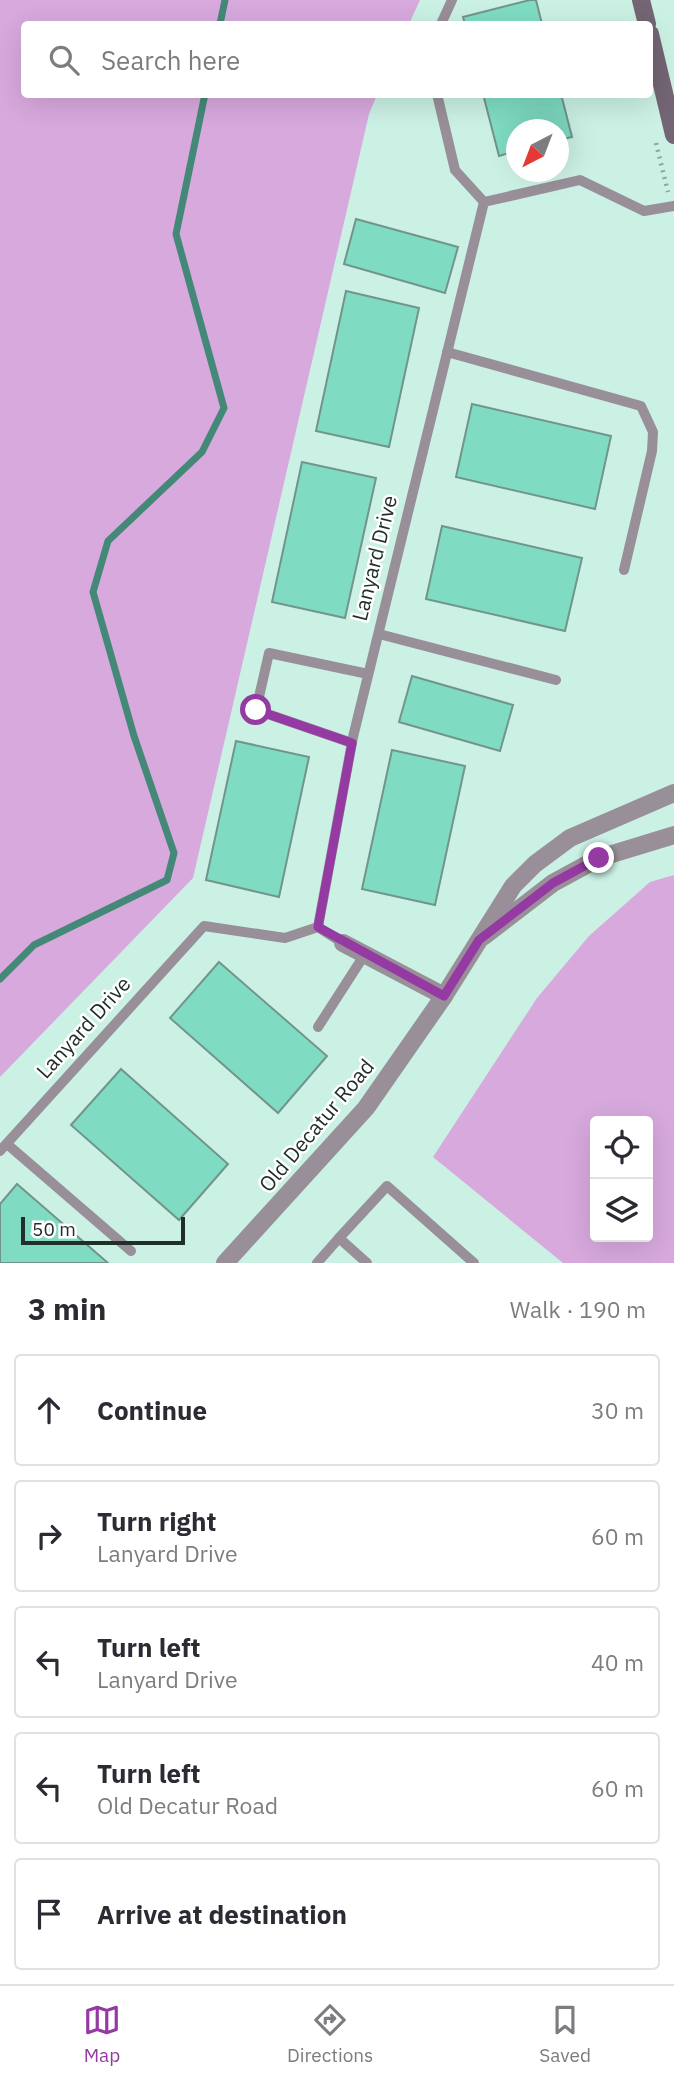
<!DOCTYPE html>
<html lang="en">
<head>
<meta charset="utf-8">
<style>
	body { margin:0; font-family:"IBM Plex Sans",sans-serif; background:#f2f2f3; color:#2b2b33 }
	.controls { position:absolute; right:21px; bottom:21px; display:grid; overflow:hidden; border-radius:7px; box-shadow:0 7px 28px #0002 }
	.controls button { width:63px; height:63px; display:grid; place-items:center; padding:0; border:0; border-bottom:2px solid #e1e1e2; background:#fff; color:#2b2b33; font:35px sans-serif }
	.compass { position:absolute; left:506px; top:119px; width:63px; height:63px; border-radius:50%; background:#fff; box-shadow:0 7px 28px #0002; rotate:222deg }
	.scale { position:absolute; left:21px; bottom:18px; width:164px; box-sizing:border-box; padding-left:7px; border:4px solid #212f2b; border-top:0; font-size:19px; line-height:24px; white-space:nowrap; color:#212f2b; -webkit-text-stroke:5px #fff; paint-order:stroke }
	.stop { position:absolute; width:21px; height:21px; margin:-16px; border:5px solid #9539a3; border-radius:50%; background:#fff }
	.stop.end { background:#9539a3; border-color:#fff; box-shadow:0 2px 7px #0008 }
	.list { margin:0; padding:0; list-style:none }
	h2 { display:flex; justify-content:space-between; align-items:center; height:91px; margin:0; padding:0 28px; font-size:30px }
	h2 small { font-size:23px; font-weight:400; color:#7c7c81 }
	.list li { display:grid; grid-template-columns:46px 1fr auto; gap:21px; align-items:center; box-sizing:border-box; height:112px; margin:0 14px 14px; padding:0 14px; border:2px solid #e1e1e2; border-radius:7px }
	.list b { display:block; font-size:26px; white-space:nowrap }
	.list p { margin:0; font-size:23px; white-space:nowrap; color:#7c7c81 }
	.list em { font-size:23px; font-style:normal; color:#7c7c81 }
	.icon { flex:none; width:38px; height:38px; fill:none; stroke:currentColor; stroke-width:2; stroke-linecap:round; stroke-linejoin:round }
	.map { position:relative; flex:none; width:674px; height:1263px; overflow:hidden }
	.search { position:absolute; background:#fff; box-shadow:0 7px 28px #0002; left:21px; right:21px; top:21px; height:77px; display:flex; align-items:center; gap:18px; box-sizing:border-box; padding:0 24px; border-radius:7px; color:#7c7c81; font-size:26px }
	.sheet { height:721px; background:#fff }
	nav { display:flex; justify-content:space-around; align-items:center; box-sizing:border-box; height:98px; border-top:2px solid #e1e1e2; background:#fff; font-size:19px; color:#7c7c81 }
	nav a { display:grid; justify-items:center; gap:4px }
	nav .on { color:#9539a3 }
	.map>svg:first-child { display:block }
	.green { fill:#d7a9dd; fill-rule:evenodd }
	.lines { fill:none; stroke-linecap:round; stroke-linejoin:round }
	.stream { stroke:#448978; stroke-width:7 }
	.building { fill:#7fdcc3; stroke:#72958b; stroke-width:2 }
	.path { stroke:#8ca9a0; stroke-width:4.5; stroke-dasharray:2 5; stroke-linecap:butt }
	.service { stroke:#988f99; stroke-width:10 }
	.minor { stroke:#988f99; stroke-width:18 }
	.tertiary { stroke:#988f99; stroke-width:18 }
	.secondary { stroke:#736574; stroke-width:18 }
	.route { stroke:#9539a3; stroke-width:9 }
	.labels { text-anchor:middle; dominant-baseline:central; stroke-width:5; stroke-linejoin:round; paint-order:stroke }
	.street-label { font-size:21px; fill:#212f2b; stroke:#fff }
</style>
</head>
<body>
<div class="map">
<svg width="674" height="1263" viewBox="0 0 674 1263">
	<rect width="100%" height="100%" fill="#cbf0e4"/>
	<!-- green -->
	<g class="green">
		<path d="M 0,0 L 420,0 L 409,24 L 24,24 L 24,94 L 377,95 L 369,114 L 193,878 L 0,1077 Z"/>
		<path d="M 674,875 L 674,1263 L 563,1263 L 433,1157 L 537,998 L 589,936 L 650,882 ZM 595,1121 L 648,1121 L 648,1237 L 595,1237 Z"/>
	</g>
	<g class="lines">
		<!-- stream -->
		<g class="stream">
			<path d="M 220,24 L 225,0"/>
			<path d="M 0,979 L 34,945 L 167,880 L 174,853 L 134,736 L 93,592 L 108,541 L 202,452 L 224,408 L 176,234 L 205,94"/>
		</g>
	</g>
	<!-- building -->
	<g class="building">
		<path d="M 530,0 L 536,0 L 542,24 L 465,24 L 463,17 Z"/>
		<path d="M 483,94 L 561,94 L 572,137 L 558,140 L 558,130 L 516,130 L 516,151 L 499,156 Z"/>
		<path d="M 356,219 L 458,247 L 445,293 L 344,264 Z"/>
		<path d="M 346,291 L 419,308 L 389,447 L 316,431 Z"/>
		<path d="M 472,404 L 611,436 L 595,509 L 456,477 Z"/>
		<path d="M 302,462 L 376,478 L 345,618 L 272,602 Z"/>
		<path d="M 442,526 L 582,558 L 565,631 L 426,599 Z"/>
		<path d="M 412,676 L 513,705 L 500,751 L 399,722 Z"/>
		<path d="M 236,741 L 309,757 L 279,897 L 206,880 Z"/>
		<path d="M 392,750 L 465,766 L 435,905 L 362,889 Z"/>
		<path d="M 219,962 L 327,1056 L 278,1113 L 170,1018 Z"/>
		<path d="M 121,1069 L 228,1164 L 179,1220 L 71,1125 Z"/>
		<path d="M 17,1184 L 108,1263 L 0,1263 L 0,1204 Z"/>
	</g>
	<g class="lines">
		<!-- path -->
		<path class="path" d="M 656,143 L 668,192"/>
		<!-- service -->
		<g class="service">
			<path d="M 441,24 L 452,0"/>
			<path d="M 437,94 L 455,170 L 484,202"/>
			<path d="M 447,352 L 641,406 L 653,432 L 652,451 L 624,570"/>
			<path d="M 379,634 L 556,680"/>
			<path d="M 352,743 L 256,710 L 269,653 L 368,674"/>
			<path d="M 318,927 L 353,737 L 484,202 L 580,180 L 644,211 L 674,206"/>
			<path d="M 318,1027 L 365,954"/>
			<path d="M 7,1144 L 131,1251"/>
			<path d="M 0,1151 L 204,926 L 285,938 L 318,927 L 343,943"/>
			<path d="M 339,1238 L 387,1186 L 474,1263"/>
			<path d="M 317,1263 L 339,1238 L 367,1263"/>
		</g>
		<!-- minor -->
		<path class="minor" d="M 343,943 L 444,996"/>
		<!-- tertiary -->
		<g class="tertiary">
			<path d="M 484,936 L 553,883 L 599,858 L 674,835"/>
			<path d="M 225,1263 L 366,1108 L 444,996 L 513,886 L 535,864 L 570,838 L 674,793"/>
		</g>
		<!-- secondary -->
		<g class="secondary">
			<path d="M 641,0 L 647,24"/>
			<path d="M 650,34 L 674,135"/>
		</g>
	</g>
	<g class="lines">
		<!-- route -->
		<path class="route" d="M 256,710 L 352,743 L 318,927 L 444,996 L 479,940 L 553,883 L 599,858"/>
	</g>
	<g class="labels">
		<!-- street labels -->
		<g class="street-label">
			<text transform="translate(374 558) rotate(-76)">Lanyard Drive</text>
			<text transform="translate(83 1027) rotate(-48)">Lanyard Drive</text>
			<text transform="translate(316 1125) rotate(-50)">Old Decatur Road</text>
		</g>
	</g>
</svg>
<div class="controls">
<button><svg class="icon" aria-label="locate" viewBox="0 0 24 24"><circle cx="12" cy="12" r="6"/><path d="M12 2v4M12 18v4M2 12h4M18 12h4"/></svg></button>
<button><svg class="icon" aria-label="layers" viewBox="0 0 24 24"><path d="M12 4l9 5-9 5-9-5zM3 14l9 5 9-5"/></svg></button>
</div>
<svg class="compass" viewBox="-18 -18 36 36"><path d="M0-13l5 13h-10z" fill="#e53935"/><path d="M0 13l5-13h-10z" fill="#7c7c81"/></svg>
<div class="scale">50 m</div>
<div class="stop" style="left:256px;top:710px"></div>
<div class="stop end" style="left:599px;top:858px"></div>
<div class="search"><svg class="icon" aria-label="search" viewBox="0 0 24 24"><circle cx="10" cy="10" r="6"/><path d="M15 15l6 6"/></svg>Search here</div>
</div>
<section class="sheet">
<h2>3 min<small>Walk · 190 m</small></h2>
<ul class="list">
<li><svg class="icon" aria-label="ahead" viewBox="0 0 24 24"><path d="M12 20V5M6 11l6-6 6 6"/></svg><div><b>Continue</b></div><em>30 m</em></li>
<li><svg class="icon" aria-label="right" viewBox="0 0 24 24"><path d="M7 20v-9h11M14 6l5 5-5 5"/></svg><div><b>Turn right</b><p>Lanyard Drive</p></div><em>60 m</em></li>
<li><svg class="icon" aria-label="left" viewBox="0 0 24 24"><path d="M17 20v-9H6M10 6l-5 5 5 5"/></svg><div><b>Turn left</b><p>Lanyard Drive</p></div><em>40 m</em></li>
<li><svg class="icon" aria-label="left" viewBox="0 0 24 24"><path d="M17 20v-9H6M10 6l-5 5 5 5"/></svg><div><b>Turn left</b><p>Old Decatur Road</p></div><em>60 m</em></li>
<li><svg class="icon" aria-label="arrive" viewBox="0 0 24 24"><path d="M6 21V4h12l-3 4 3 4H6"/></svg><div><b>Arrive at destination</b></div></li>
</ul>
</section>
<nav>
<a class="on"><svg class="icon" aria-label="map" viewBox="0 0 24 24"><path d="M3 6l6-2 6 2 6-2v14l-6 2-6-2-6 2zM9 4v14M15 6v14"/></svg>Map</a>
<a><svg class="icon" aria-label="directions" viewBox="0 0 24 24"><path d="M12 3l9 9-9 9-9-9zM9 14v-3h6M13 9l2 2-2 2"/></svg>Directions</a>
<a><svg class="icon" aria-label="saved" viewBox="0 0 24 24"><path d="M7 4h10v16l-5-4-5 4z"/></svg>Saved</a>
</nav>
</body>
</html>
